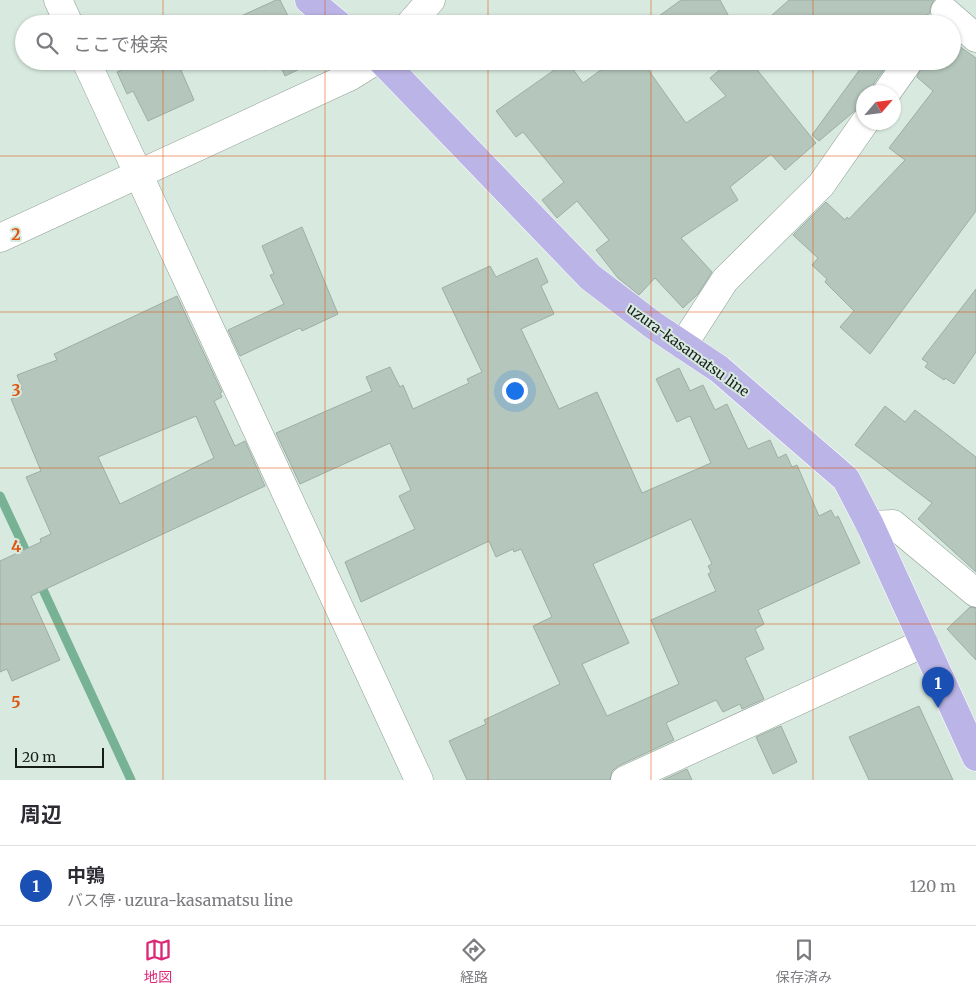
<!DOCTYPE html>
<html lang="ja">
<head>
<meta charset="utf-8">
<style>
	body { margin:0; font-family:Merriweather,"Noto Sans JP",serif; background:#f7f7f7; color:#2b2b33 }
	.compass { position:absolute; left:856px; top:85px; width:45px; height:45px; border-radius:50%; background:#fff; box-shadow:0 1px 4px #0004; rotate:62deg }
	.scale { position:absolute; left:15px; bottom:12px; width:89px; box-sizing:border-box; padding-left:5px; border:2px solid #171e1a; border-top:0; font-size:14px; line-height:18px; white-space:nowrap; color:#171e1a; -webkit-text-stroke:4px #d8eae0; paint-order:stroke }
	.you { position:absolute; left:514px; top:390px; width:18px; height:18px; margin:-12px; border:4px solid #fff; border-radius:50%; background:#1a73e8; box-shadow:0 0 0 8px #1a73e833 }
	.badge { display:grid; place-items:center; width:32px; height:32px; border-radius:50%; background:#db2777; color:#fff; font-size:16px; font-weight:700 }
	.pin { position:absolute; translate:-50% -41px; filter:drop-shadow(0 1px 2px #0008) }
	.pin::after { content:''; position:absolute; top:26px; width:18px; height:15px; background:inherit; clip-path:polygon(0 0,100% 0,50% 100%) }
	.list { margin:0; padding:0; list-style:none }
	h2 { display:flex; justify-content:space-between; align-items:center; height:65px; margin:0; padding:0 20px; font-size:21px }
	h2 small { font-size:16px; font-weight:400; color:#7c7c81 }
	.list li { display:grid; grid-template-columns:32px 1fr auto; gap:15px; align-items:center; box-sizing:border-box; height:80px; padding:0 20px; border-top:1px solid #e1e1e2 }
	.list b { display:block; font-size:19px; white-space:nowrap }
	.list p { margin:0; font-size:16px; white-space:nowrap; color:#7c7c81 }
	.list em { font-size:16px; font-style:normal; color:#7c7c81 }
	.icon { flex:none; width:28px; height:28px; fill:none; stroke:currentColor; stroke-width:2; stroke-linecap:round; stroke-linejoin:round }
	.map { position:relative; flex:none; width:976px; height:780px; overflow:hidden }
	.search { position:absolute; background:#fff; box-shadow:0 1px 4px #0004; left:15px; right:15px; top:15px; height:55px; display:flex; align-items:center; gap:12px; box-sizing:border-box; padding:0 18px; border-radius:28px; color:#7c7c81; font-size:19px }
	.sheet { height:145px; background:#fff }
	nav { display:flex; justify-content:space-around; align-items:center; box-sizing:border-box; height:70px; border-top:1px solid #e1e1e2; background:#fff; font-size:14px; color:#7c7c81 }
	nav a { display:grid; justify-items:center; gap:2px }
	nav .on { color:#db2777 }
	.map>svg:first-child { display:block }
	.lines { fill:none; stroke-linecap:round; stroke-linejoin:round }
	.stream { stroke:#78b295; stroke-width:9 }
	.building { fill:#b5c7bd; stroke:#9daea4; fill-rule:evenodd }
	.minor-casing { stroke:#8c9c93; stroke-width:29 }
	.major-casing { stroke:#fff; stroke-width:29 }
	.minor { stroke:#fff; stroke-width:28 }
	.major { stroke:#bbb4e7; stroke-width:28 }
	.grid { fill:none; stroke:#de560d; stroke-width:1; stroke-opacity:0.55 }
	.labels { text-anchor:middle; dominant-baseline:central; stroke-width:4; stroke-linejoin:round; paint-order:stroke }
	.street-label { font-size:14px; fill:#171e1a; stroke:#d8eae0 }
	.grid-label { font-size:16px; text-anchor:middle; font-weight:bold; fill:#de560d; stroke:#d8eae0; stroke-width:4; stroke-linejoin:round; paint-order:stroke }
</style>
</head>
<body>
<div class="map">
<svg width="976" height="780" viewBox="0 0 976 780">
	<rect width="100%" height="100%" fill="#d8eae0"/>
	<g class="lines">
		<!-- stream -->
		<g class="stream">
			<path d="M 0,496 L 30,560"/>
			<path d="M 39,581 L 131,780"/>
		</g>
	</g>
	<!-- building -->
	<g class="building">
		<path d="M 276,0 L 280,0 L 292,24 L 242,24 L 239,17 Z"/>
		<path d="M 681,0 L 720,0 L 733,24 L 648,24 Z"/>
		<path d="M 789,0 L 934,0 L 930,8 L 930,13 L 922,18 L 929,24 L 762,24 Z"/>
		<path d="M 952,41 L 976,58 L 976,211 L 870,354 L 840,327 L 854,311 L 825,282 L 827,279 L 812,265 L 818,258 L 793,235 L 826,202 L 845,220 L 847,217 L 849,219 L 905,160 L 889,148 L 933,91 L 917,77 L 924,61 L 952,61 Z"/>
		<path d="M 140,61 L 177,61 L 194,100 L 148,121 L 133,91 L 127,94 L 117,72 Z"/>
		<path d="M 260,61 L 309,61 L 310,64 L 285,76 L 279,63 L 264,70 Z"/>
		<path d="M 567,61 L 583,83 L 613,61 L 642,61 L 686,123 L 726,96 L 710,78 L 730,61 L 750,61 L 816,143 L 785,170 L 771,154 L 730,187 L 738,200 L 681,238 L 712,272 L 698,294 L 683,308 L 655,278 L 639,295 L 618,278 L 596,250 L 609,240 L 577,201 L 557,218 L 542,200 L 564,182 L 523,132 L 516,137 L 496,111 Z"/>
		<path d="M 860,61 L 890,61 L 874,83 L 872,92 L 864,92 L 864,103 L 819,141 L 812,135 L 863,65 Z"/>
		<path d="M 302,227 L 338,314 L 302,331 L 300,328 L 240,356 L 228,330 L 284,304 L 270,275 L 274,274 L 262,246 Z"/>
		<path d="M 537,258 L 548,282 L 541,286 L 554,314 L 521,329 L 559,409 L 597,392 L 642,493 L 711,463 L 690,416 L 677,422 L 656,379 L 679,368 L 690,391 L 703,385 L 715,410 L 727,404 L 748,449 L 770,440 L 778,458 L 786,454 L 792,467 L 797,465 L 819,516 L 831,510 L 835,518 L 838,516 L 860,563 L 758,610 L 764,624 L 755,629 L 764,649 L 745,658 L 764,699 L 742,709 L 740,704 L 723,712 L 716,700 L 666,723 L 674,740 L 618,766 L 612,771 L 610,780 L 467,780 L 449,741 L 486,724 L 484,720 L 560,684 L 533,626 L 552,617 L 521,549 L 514,552 L 513,549 L 496,557 L 489,541 L 361,602 L 345,562 L 415,529 L 399,496 L 411,490 L 390,443 L 300,484 L 276,433 L 372,391 L 366,377 L 390,367 L 400,387 L 403,385 L 413,409 L 469,383 L 467,379 L 482,372 L 442,288 L 490,266 L 496,277 ZM 691,519 L 712,564 L 708,566 L 711,572 L 708,574 L 716,591 L 651,620 L 679,684 L 607,716 L 582,664 L 629,643 L 593,564 Z"/>
		<path d="M 976,289 L 976,352 L 954,384 L 945,378 L 944,380 L 925,367 L 928,363 L 922,359 Z"/>
		<path d="M 177,296 L 222,392 L 220,393 L 222,397 L 214,401 L 235,446 L 245,441 L 265,486 L 31,596 L 60,660 L 12,681 L 7,669 L 0,672 L 0,561 L 41,542 L 40,539 L 51,534 L 26,477 L 41,471 L 11,399 L 14,398 L 12,393 L 22,389 L 17,375 L 57,360 L 54,354 ZM 196,416 L 214,458 L 120,504 L 98,457 Z"/>
		<path d="M 885,406 L 905,422 L 915,410 L 976,457 L 976,572 L 918,519 L 932,503 L 855,445 Z"/>
		<path d="M 970,607 L 976,608 L 976,660 L 947,629 Z"/>
		<path d="M 919,706 L 953,780 L 869,780 L 849,737 Z"/>
		<path d="M 781,726 L 797,762 L 773,774 L 756,737 Z"/>
		<path d="M 687,769 L 692,780 L 663,780 Z"/>
	</g>
	<g class="lines">
		<defs>
			<g id="minor">
				<path d="M 58,0 L 69,24"/>
				<path d="M 945,11 L 976,38"/>
				<path d="M 410,24 L 431,0"/>
				<path d="M 86,61 L 419,780"/>
				<path d="M 887,92 L 909,61"/>
				<path d="M 0,238 L 351,76 L 375,61"/>
				<path d="M 683,345 L 725,280 L 821,185 L 865,122"/>
				<path d="M 870,525 L 893,524 L 976,593"/>
				<path d="M 625,780 L 924,643"/>
			</g>
			<g id="major">
				<path d="M 309,0 L 338,24"/>
				<path d="M 382,61 L 590,277 L 653,325 L 719,369 L 846,479 L 870,525 L 976,757"/>
			</g>
		</defs>
		<!-- minor casing -->
		<use href="#minor" class="minor-casing"/>
		<!-- major casing -->
		<use href="#major" class="major-casing"/>
		<!-- minor -->
		<use href="#minor" class="minor"/>
		<!-- major -->
		<use href="#major" class="major"/>
	</g>
	<!-- grid -->
	<path class="grid" d="M 163,0 L 163,24M 325,0 L 325,24M 488,0 L 488,24M 651,0 L 651,24M 813,0 L 813,24M 163,61 L 163,780M 325,61 L 325,780M 488,61 L 488,780M 651,61 L 651,780M 813,61 L 813,780M 0,156 L 976,156M 0,312 L 976,312M 0,468 L 976,468M 0,624 L 976,624"/>
	<g class="labels">
		<!-- street labels -->
		<g class="street-label">
			<text transform="translate(688 350) rotate(36)">uzura-kasamatsu line</text>
		</g>
	</g>
	<g class="grid-label">
		<text x="16" y="240">2</text>
		<text x="16" y="396">3</text>
		<text x="16" y="552">4</text>
		<text x="16" y="708">5</text>
	</g>
</svg>
<svg class="compass" viewBox="-18 -18 36 36"><path d="M0-13l5 13h-10z" fill="#e53935"/><path d="M0 13l5-13h-10z" fill="#7c7c81"/></svg>
<div class="scale">20 m</div>
<div class="you"></div>
<div class="pin badge" style="left:938px;top:708px;background:#1a4fb4">1</div>
<div class="search"><svg class="icon" aria-label="search" viewBox="0 0 24 24"><circle cx="10" cy="10" r="6"/><path d="M15 15l6 6"/></svg>ここで検索</div>
</div>
<section class="sheet">
<h2>周辺<small></small></h2>
<ul class="list">
<li><span class="badge" style="background:#1a4fb4">1</span><div><b>中鶉</b><p>バス停 · uzura-kasamatsu line</p></div><em>120 m</em></li>
</ul>
</section>
<nav>
<a class="on"><svg class="icon" aria-label="map" viewBox="0 0 24 24"><path d="M3 6l6-2 6 2 6-2v14l-6 2-6-2-6 2zM9 4v14M15 6v14"/></svg>地図</a>
<a><svg class="icon" aria-label="directions" viewBox="0 0 24 24"><path d="M12 3l9 9-9 9-9-9zM9 14v-3h6M13 9l2 2-2 2"/></svg>経路</a>
<a><svg class="icon" aria-label="saved" viewBox="0 0 24 24"><path d="M7 4h10v16l-5-4-5 4z"/></svg>保存済み</a>
</nav>
</body>
</html>
